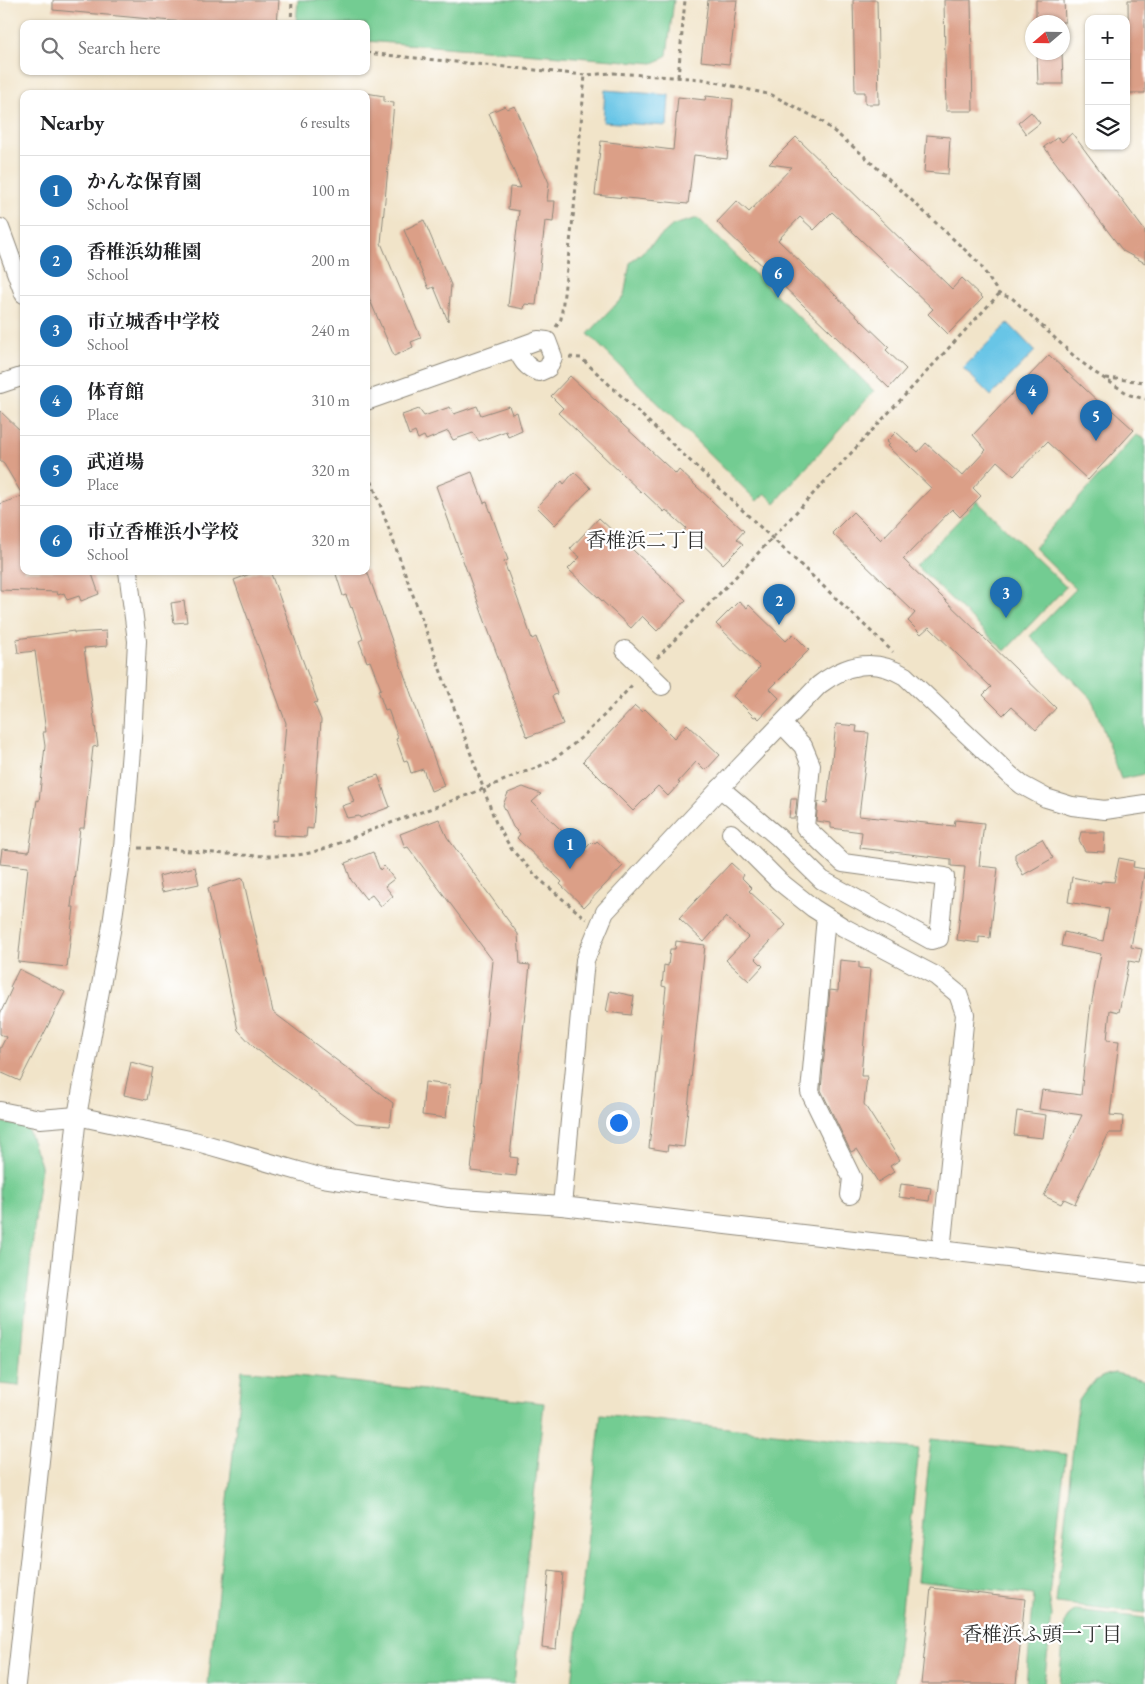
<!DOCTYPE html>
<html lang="en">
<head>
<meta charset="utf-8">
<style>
	body { margin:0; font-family:"EB Garamond","Noto Serif JP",serif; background:#f2f2f2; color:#202124 }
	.controls { position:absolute; right:15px; top:15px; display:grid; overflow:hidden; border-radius:10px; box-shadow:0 1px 4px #0004 }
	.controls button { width:45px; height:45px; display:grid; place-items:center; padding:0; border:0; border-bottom:1px solid #e0e0e0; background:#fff; color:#202124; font:25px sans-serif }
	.compass { position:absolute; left:1025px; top:15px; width:45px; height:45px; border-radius:50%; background:#fff; box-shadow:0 1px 4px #0004; rotate:250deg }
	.you { position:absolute; left:618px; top:1122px; width:18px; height:18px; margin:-12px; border:4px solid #fff; border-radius:50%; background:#1a73e8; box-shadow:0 0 0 8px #1a73e833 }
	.badge { display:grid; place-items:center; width:32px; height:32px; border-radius:50%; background:#1f6fb2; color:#fff; font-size:16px; font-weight:700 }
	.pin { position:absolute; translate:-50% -41px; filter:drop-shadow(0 1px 2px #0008) }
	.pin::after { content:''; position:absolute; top:26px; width:18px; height:15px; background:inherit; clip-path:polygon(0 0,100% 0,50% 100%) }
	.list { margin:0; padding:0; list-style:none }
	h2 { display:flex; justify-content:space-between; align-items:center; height:65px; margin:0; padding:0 20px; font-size:21px }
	h2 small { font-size:16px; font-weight:400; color:#757577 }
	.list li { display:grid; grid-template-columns:32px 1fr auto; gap:15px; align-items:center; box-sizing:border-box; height:70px; padding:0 20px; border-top:1px solid #e0e0e0 }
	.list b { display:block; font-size:19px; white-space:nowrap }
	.list p { margin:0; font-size:16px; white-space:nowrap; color:#757577 }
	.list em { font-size:16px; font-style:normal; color:#757577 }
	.icon { flex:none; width:28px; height:28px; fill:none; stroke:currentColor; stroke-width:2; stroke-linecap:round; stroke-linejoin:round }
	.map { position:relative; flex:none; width:1145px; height:1684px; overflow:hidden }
	.search { position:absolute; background:#fff; box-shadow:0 1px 4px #0004; left:20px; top:20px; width:350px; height:55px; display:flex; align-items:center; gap:12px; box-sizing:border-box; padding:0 18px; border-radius:10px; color:#757577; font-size:19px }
	.panel { position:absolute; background:#fff; box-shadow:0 1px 4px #0004; left:20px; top:90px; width:350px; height:485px; border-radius:10px }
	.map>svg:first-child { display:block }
	.green { fill:#73cc92; stroke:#4f7c5e }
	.water { fill:#68c5e6; stroke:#4a7888 }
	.building { fill:#db9f87 }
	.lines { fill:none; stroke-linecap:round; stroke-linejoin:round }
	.minor-casing { stroke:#8e887a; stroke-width:20 }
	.path { stroke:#8e887a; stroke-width:3; stroke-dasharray:4 4; stroke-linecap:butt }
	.minor { stroke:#fff; stroke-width:18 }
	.labels { text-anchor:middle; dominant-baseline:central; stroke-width:4.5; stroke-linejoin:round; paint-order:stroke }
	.neighbourhood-label { font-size:20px; fill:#2b2b2b; stroke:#fff }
</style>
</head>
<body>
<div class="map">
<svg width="1145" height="1684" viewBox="0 0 1145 1684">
	<rect width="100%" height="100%" fill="#fff"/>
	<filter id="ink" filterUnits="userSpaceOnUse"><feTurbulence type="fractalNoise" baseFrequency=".02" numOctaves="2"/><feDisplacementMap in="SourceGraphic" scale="10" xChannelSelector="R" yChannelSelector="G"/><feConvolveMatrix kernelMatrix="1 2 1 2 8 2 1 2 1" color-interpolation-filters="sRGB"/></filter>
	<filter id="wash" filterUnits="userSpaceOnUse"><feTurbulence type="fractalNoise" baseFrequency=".0096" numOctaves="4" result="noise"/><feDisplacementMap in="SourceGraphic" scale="20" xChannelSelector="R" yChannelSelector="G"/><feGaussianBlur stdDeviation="1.12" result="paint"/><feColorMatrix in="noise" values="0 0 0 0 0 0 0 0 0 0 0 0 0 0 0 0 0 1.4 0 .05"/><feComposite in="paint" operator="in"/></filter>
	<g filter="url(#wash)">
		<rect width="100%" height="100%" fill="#f1e4c9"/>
		<!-- green -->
		<g class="green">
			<path d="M 298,0 L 674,0 L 667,55 L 662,59 L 653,63 L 366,41 L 366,24 L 296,24 Z"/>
			<path d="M 698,218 L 874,391 L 775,503 L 765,493 L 757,501 L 588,334 L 624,296 L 630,263 L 673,225 Z"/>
			<path d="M 1136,435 L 1145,439 L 1145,774 L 1121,779 L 1092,699 L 1030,636 L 1076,589 L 1034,548 Z"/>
			<path d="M 977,501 L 1066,587 L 1005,651 L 916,565 Z"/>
			<path d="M 0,1122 L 27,1127 L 41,1165 L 25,1313 L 19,1386 L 0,1384 Z"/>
			<path d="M 242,1370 L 544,1403 L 514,1684 L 208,1684 Z"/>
			<path d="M 1115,1373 L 1145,1380 L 1145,1613 L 1056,1603 L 1078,1402 C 1089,1386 1094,1377 1115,1373 Z"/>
			<path d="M 601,1414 L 919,1449 L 894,1684 L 572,1684 Z"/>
			<path d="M 931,1439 L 1066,1454 L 1049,1596 L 1052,1615 L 1044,1684 L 1026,1684 L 1034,1595 L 917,1581 Z"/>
			<path d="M 1076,1610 L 1145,1618 L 1145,1684 L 1059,1684 L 1065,1622 L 1069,1615 Z"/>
		</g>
		<!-- water -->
		<g class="water">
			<path d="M 605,90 L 669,95 L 667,126 L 603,122 Z"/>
			<path d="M 1008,323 L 1035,351 L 991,396 L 963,368 Z"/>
		</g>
		<g id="blocks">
			<!-- building -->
			<g class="building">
				<path d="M 53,0 L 279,0 L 277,24 L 204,24 L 53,10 Z"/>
				<path d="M 708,0 L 737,0 L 729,64 L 701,61 Z"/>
				<path d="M 853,0 L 877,0 L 879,104 L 865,104 L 865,92 L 855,92 Z"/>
				<path d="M 944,0 L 971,0 L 973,111 L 946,111 Z"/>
				<path d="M 1036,0 L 1064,0 L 1065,22 L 1036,22 Z"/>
				<path d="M 1128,0 L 1145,0 L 1145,93 L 1129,93 Z"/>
				<path d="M 1037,52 L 1062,52 L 1063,84 L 1038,84 Z"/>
				<path d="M 366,93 L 384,96 L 384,102 L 394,103 L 381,243 L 421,338 L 411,342 L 413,347 L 394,356 L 366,291 Z"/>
				<path d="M 706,96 L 733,99 L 727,159 L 694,155 L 688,204 L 595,195 L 601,141 L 673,150 L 678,97 L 705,100 Z"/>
				<path d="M 505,106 L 507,109 L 515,106 L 549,183 L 547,201 L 555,201 L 553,222 L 545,221 L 536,305 L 525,304 L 524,309 L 508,306 L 519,211 L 508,209 L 510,187 L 521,188 L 489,113 Z"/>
				<path d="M 1031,112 L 1040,123 L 1026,134 L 1018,123 Z"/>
				<path d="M 1072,133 L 1145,231 L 1145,263 L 1123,251 L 1044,147 L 1058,137 L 1062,142 Z"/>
				<path d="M 927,135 L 950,137 L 948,174 L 924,172 Z"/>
				<path d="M 796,137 L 952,289 L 962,278 L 983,298 L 948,334 L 928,314 L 933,309 L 832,212 L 814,230 L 800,217 L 778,240 L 889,347 L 886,350 L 906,369 L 889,388 L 717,222 L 737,201 L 749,212 L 792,167 L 769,164 Z"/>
				<path d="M 424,220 L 451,285 L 448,321 L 434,287 L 429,289 L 404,230 Z"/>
				<path d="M 1049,355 L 1101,404 L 1103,402 L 1134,430 L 1088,480 L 1047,442 L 1014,476 L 997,461 L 973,488 L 981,496 L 960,517 L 952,509 L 903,559 L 1056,708 L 1036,730 L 1011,707 L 1003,715 L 983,695 L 991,687 L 929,627 L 921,634 L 908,621 L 915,613 L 832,533 L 853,512 L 881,540 L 931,488 L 887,446 L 889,444 L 886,442 L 896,432 L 918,452 L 926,443 L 962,476 L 986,450 L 973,435 Z"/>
				<path d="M 570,376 L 676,474 L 679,470 L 744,531 L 737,539 L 743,544 L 723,564 L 698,540 L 695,542 L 684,531 L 686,528 L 666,510 L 664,512 L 643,492 L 642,493 L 558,413 L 563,408 L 551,396 Z"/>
				<path d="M 477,406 L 481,415 L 509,406 L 512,414 L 517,412 L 522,431 L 508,437 L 506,431 L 479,441 L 473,433 L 453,440 L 448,431 L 426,440 L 424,436 L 418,439 L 415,432 L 409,435 L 402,415 L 419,409 L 424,416 L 450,407 L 454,414 Z"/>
				<path d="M 0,411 L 24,434 L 24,571 L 91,571 L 99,594 L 81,601 L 79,596 L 67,600 L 64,593 L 58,595 L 57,592 L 0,590 L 0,504 L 23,496 L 4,464 L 0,461 Z"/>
				<path d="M 472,472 L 484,503 L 487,502 L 508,560 L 504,562 L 521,608 L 532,639 L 536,637 L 557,694 L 552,696 L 563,724 L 527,737 L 436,486 Z"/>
				<path d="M 574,472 L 591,488 L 555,525 L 537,507 L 562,481 L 564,484 Z"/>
				<path d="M 599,518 L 686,600 L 657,631 L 642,616 L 631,628 L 568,569 L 580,557 L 570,549 Z"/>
				<path d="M 258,571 L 270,571 L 318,702 L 314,703 L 321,720 L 313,829 L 307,828 L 306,837 L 273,835 L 274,820 L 278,821 L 286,723 L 234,580 Z"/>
				<path d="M 335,571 L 367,571 L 444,786 L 431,791 L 423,769 L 411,773 L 407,760 L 404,761 L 396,739 L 398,738 L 388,709 L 385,710 L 378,690 L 381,689 L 370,661 L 367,662 L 359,641 L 363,639 L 352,607 L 351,608 L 346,595 L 343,596 Z"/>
				<path d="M 184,601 L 187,622 L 174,623 L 171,603 Z"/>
				<path d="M 739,601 L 747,608 L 749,605 L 786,641 L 793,634 L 809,650 L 770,689 L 779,698 L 759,719 L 756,716 L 754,717 L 733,696 L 760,667 L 716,624 Z"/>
				<path d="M 74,631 L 74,633 L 106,631 L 107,646 L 84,648 L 98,746 L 93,747 L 84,828 L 80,828 L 71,907 L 74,907 L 67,967 L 18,962 L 28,867 L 0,864 L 2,849 L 29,852 L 37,800 L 39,801 L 45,746 L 43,732 L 46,732 L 35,651 L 18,653 L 16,639 Z"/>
				<path d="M 635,706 L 642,712 L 645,709 L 674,738 L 687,724 L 720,755 L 705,771 L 696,762 L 678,782 L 680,783 L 668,796 L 658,786 L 633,811 L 583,761 Z"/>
				<path d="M 836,724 L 857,726 L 856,732 L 869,733 L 859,816 L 954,826 L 955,820 L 984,823 L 979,866 L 998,868 L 990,938 L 979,937 L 979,943 L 957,940 L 965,867 L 951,866 L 951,859 L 860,848 L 862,832 L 831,828 L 831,823 L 816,821 L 818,802 L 827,803 Z"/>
				<path d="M 378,775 L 390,807 L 360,818 L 359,816 L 347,818 L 342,806 L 354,802 L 348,785 Z"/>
				<path d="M 523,787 L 541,794 L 532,802 L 583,851 L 592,842 L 594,844 L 597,841 L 623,866 L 584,907 L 560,884 L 562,882 L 517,838 L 520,834 L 513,827 L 503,805 L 508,793 Z"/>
				<path d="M 791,799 L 797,799 L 795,818 L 789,818 Z"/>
				<path d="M 439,819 L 447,837 L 518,934 L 520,964 L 530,965 L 510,1157 L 518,1158 L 516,1176 L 471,1171 L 493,961 L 408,847 L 405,848 L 400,834 Z"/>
				<path d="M 1081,832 L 1105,832 L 1104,852 L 1085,851 L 1079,840 Z"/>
				<path d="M 1042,839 L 1053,858 L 1023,875 L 1015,859 L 1015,854 Z"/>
				<path d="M 373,852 L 380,870 L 384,866 L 394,879 L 385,886 L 393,896 L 381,906 L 372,895 L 366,899 L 351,880 L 345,863 Z"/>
				<path d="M 1119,858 L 1134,861 L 1133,867 L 1145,869 L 1131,947 L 1142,949 L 1139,963 L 1129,961 L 1119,1012 L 1110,1010 L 1107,1040 L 1119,1041 L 1110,1115 L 1123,1116 L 1122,1133 L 1109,1133 L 1075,1204 L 1064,1199 L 1061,1204 L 1044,1196 L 1082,1115 L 1039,1109 L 1042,1090 L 1081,1095 L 1090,1011 L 1101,954 L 1061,946 L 1064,932 L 1103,941 L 1109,909 L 1068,902 L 1072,877 L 1101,883 L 1101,881 L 1114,882 Z"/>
				<path d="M 731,863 L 744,875 L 742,878 L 752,888 L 749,891 L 786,925 L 755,958 L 763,966 L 749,981 L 726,960 L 748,937 L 726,917 L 704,942 L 679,918 Z"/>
				<path d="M 195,867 L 199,884 L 162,892 L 159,876 Z"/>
				<path d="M 243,878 L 273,1012 L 393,1103 L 390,1126 L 356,1123 L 255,1048 L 238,1030 L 208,888 Z"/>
				<path d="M 676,941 L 705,945 L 684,1147 L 668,1145 L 667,1151 L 649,1148 L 666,987 L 662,986 L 664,965 L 668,966 L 670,949 L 675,949 Z"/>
				<path d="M 840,960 L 859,962 L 859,968 L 870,969 L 861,1076 L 867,1076 L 864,1104 L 900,1160 L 890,1166 L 894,1172 L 878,1182 L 857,1149 L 851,1152 L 821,1090 L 830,990 L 838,991 Z"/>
				<path d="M 19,969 L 65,992 L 20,1081 L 0,1072 L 0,1049 L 6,1037 L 0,1034 L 0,1014 L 12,988 L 10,987 Z"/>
				<path d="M 610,991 L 634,996 L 631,1015 L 606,1012 Z"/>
				<path d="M 131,1062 L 153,1068 L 147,1100 L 124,1095 Z"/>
				<path d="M 425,1082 L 450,1085 L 446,1118 L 422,1115 Z"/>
				<path d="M 1017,1111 L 1046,1115 L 1043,1138 L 1014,1135 Z"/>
				<path d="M 901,1184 L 931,1188 L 929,1201 L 899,1197 Z"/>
				<path d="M 549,1571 L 563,1573 L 556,1649 L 542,1647 Z"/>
				<path d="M 931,1588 L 1025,1599 L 1016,1684 L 921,1684 Z"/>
			</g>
		</g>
	</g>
	<g filter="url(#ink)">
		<use href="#blocks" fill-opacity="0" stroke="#8e887a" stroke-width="1"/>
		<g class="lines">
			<defs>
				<g id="minor">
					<path d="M 0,228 L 24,294"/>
					<path d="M 0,384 L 24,376"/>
					<path d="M 366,401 L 516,348 L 538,340 L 547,341 L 553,357 L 548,368 L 539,372 C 526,368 522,360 516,348"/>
					<path d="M 625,650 L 662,686"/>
					<path d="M 720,788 L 778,837 L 822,880 L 931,940 L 939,938 L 945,877 L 843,863 L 805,827 L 811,765 L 803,746 L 782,724"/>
					<path d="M 731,833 L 779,881 L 813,908 L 843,927 L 936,976 L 958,994 L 965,1014 L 941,1251"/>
					<path d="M 826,917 L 810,1092 L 852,1178 L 850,1195"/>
					<path d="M 0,1111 L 40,1119 L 77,1116 L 194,1141 L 323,1178 L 449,1198 L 562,1206 L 1145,1274"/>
					<path d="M 562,1206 L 585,960 L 605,912 L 740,767 L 819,685 C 846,664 874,657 905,676 L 1011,776 L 1022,785 L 1046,798 L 1072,806 L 1105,810 L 1145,804"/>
					<path d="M 16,1684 L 77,1116 L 111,931 L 123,848 L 132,738 L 137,641 L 128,571"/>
				</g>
			</defs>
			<!-- minor casing -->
			<use href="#minor" class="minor-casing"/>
			<!-- path -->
			<g class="path">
				<path d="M 291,24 L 292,0"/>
				<path d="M 366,53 L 585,75 L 613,73 L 702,79 L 772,95 L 820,120 L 862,154 L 979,263 L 999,294 L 1012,298 L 1074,356 L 1094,372 L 1130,395 L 1145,399"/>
				<path d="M 678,77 L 685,0"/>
				<path d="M 556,327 L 561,319 L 574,209 L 585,75"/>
				<path d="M 569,357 L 581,358 L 893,652"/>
				<path d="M 1106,378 L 1145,382"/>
				<path d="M 366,466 L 496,823 L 512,850 L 538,878 L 586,919"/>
				<path d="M 657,658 L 747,565 L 999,294"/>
				<path d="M 139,848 C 192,849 244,859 297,855 C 320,853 350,838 372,830 C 419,812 467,797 514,776 C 527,771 543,766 555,758 C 585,738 610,709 634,683"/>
			</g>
			<!-- minor -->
			<use href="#minor" class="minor"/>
		</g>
	</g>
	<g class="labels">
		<!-- neighbourhood labels -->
		<g class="neighbourhood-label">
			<text x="646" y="540">香椎浜二丁目</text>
			<text x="1042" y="1634">香椎浜ふ頭一丁目</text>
		</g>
	</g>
</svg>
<div class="controls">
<button>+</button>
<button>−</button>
<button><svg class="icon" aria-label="layers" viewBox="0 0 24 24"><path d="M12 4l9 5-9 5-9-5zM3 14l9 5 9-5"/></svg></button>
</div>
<svg class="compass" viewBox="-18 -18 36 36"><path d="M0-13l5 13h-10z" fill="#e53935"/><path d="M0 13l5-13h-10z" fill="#757577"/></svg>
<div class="you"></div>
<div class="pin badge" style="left:570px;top:869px">1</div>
<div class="pin badge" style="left:779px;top:625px">2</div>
<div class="pin badge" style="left:1006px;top:618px">3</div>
<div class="pin badge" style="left:1032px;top:415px">4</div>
<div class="pin badge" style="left:1096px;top:441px">5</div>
<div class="pin badge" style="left:778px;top:298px">6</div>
<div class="search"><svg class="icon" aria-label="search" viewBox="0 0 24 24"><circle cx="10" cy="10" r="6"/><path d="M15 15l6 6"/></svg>Search here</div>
<section class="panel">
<h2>Nearby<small>6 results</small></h2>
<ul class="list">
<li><span class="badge">1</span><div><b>かんな保育園</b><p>School</p></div><em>100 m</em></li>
<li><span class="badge">2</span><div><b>香椎浜幼稚園</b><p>School</p></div><em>200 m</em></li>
<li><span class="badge">3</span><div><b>市立城香中学校</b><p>School</p></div><em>240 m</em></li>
<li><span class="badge">4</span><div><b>体育館</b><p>Place</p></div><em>310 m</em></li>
<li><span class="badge">5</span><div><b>武道場</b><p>Place</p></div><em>320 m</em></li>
<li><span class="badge">6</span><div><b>市立香椎浜小学校</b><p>School</p></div><em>320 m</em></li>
</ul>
</section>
</div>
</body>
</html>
